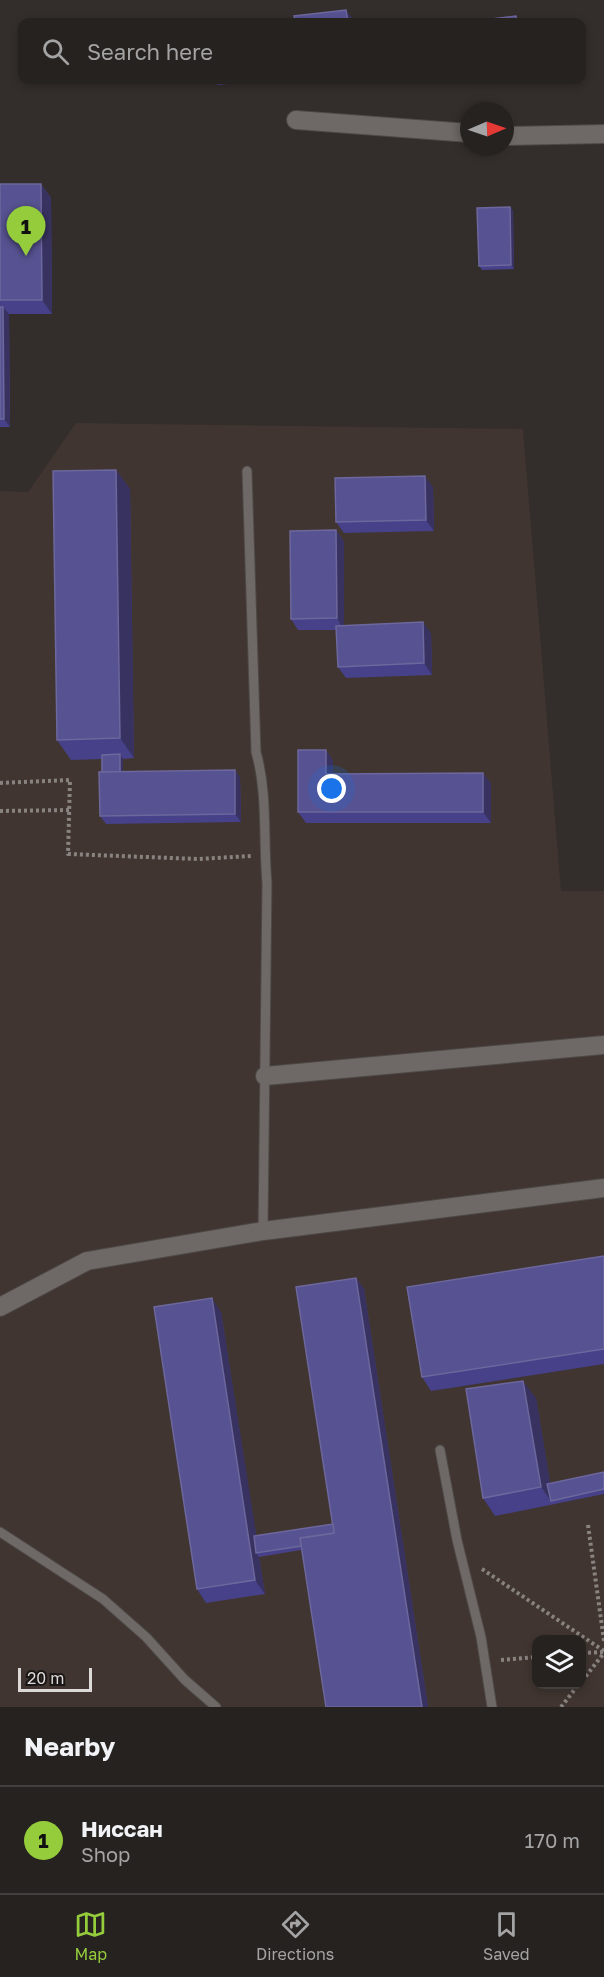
<!DOCTYPE html>
<html lang="en">
<head>
<meta charset="utf-8">
<style>
	body { margin:0; font-family:"Golos Text",sans-serif; background:#2e2a29; color:#f1f3f6 }
	.controls { position:absolute; right:18px; bottom:18px; display:grid; overflow:hidden; border-radius:12px; box-shadow:0 3px 9px #0003 }
	.controls button { width:54px; height:54px; display:grid; place-items:center; padding:0; border:0; border-bottom:2px solid #423f3e; background:#262220; color:#f1f3f6; font:30px sans-serif }
	.compass { position:absolute; left:460px; top:102px; width:54px; height:54px; border-radius:50%; background:#262220; box-shadow:0 3px 9px #0003; rotate:88deg }
	.scale { position:absolute; left:18px; bottom:15px; width:74px; box-sizing:border-box; padding-left:6px; border:3px solid #ddd9d8; border-top:0; font-size:16px; line-height:21px; white-space:nowrap; color:#ddd9d8; -webkit-text-stroke:4px #191615; paint-order:stroke }
	.you { position:absolute; left:332px; top:789px; width:21px; height:21px; margin:-15px; border:4px solid #fff; border-radius:50%; background:#1a73e8; box-shadow:0 0 0 9px #1a73e833 }
	.badge { display:grid; place-items:center; width:39px; height:39px; border-radius:50%; background:#94cc3c; color:#111; font-size:20px; font-weight:700 }
	.pin { position:absolute; translate:-50% -50px; filter:drop-shadow(0 2px 3px #0008) }
	.pin::after { content:''; position:absolute; top:32px; width:21px; height:18px; background:inherit; clip-path:polygon(0 0,100% 0,50% 100%) }
	.list { margin:0; padding:0; list-style:none }
	h2 { display:flex; justify-content:space-between; align-items:center; height:78px; margin:0; padding:0 24px; font-size:26px }
	h2 small { font-size:20px; font-weight:400; color:#a4a4a5 }
	.list li { display:grid; grid-template-columns:39px 1fr auto; gap:18px; align-items:center; box-sizing:border-box; height:108px; padding:0 24px; border-top:2px solid #423f3e }
	.list b { display:block; font-size:22px; white-space:nowrap }
	.list p { margin:0; font-size:20px; white-space:nowrap; color:#a4a4a5 }
	.list em { font-size:20px; font-style:normal; color:#a4a4a5 }
	.icon { flex:none; width:33px; height:33px; fill:none; stroke:currentColor; stroke-width:2; stroke-linecap:round; stroke-linejoin:round }
	.map { position:relative; flex:none; width:604px; height:1707px; overflow:hidden }
	.search { position:absolute; background:#262220; box-shadow:0 3px 9px #0003; left:18px; right:18px; top:18px; height:66px; display:flex; align-items:center; gap:15px; box-sizing:border-box; padding:0 21px; border-radius:12px; color:#a4a4a5; font-size:22px }
	.sheet { height:186px; background:#262220 }
	nav { display:flex; justify-content:space-around; align-items:center; box-sizing:border-box; height:84px; border-top:2px solid #423f3e; background:#262220; font-size:16px; color:#a4a4a5 }
	nav a { display:grid; justify-items:center; gap:3px }
	nav .on { color:#94cc3c }
	.map>svg:first-child { display:block }
	.built { fill:#403530; fill-rule:evenodd }
	.lines { fill:none; stroke-linecap:round; stroke-linejoin:round }
	.lane-casing { stroke:#4d4947; stroke-width:11 }
	.street-casing { stroke:#4d4947; stroke-width:20 }
	.path { stroke:#888381; stroke-width:4; stroke-dasharray:3 3; stroke-linecap:butt }
	.lane { stroke:#6e6866; stroke-width:9 }
	.street { stroke:#6e6866; stroke-width:18 }
	.wall { fill:#464189 }
	.shaded-wall { fill:#383260 }
	.building { fill:#575291; stroke:#6c679c; stroke-width:1.5 }
</style>
</head>
<body>
<div class="map">
<svg width="604" height="1707" viewBox="0 0 604 1707">
	<rect width="100%" height="100%" fill="#332d2b"/>
	<!-- built -->
	<path class="built" d="M 76,423 L 523,429 L 561,891 L 604,891 L 604,1707 L 0,1707 L 0,491 L 28,492 ZM 536,1640 L 582,1640 L 582,1684 L 536,1684 Z"/>
	<g class="lines">
		<defs>
			<g id="lane">
				<path d="M 247,471 L 256,752 C 268,794 263,840 267,883 L 263,1231"/>
				<path d="M 440,1450 L 457,1540 L 481,1637 L 492,1707"/>
				<path d="M 0,1532 L 103,1599 L 146,1637 L 185,1680 L 216,1707"/>
			</g>
			<g id="street">
				<path d="M 296,120 L 469,133"/>
				<path d="M 505,136 L 604,134"/>
				<path d="M 265,1076 L 604,1045"/>
				<path d="M 0,1307 L 87,1261 L 263,1231 L 604,1188"/>
			</g>
		</defs>
		<!-- lane casing -->
		<use href="#lane" class="lane-casing"/>
		<!-- street casing -->
		<use href="#street" class="street-casing"/>
		<!-- path -->
		<g class="path">
			<path d="M 0,783 L 70,780 L 68,854 L 198,859 L 251,856"/>
			<path d="M 0,811 L 69,810"/>
			<path d="M 588,1525 L 604,1641"/>
			<path d="M 482,1569 L 604,1651"/>
			<path d="M 582,1653 L 604,1652"/>
			<path d="M 501,1660 L 536,1657"/>
			<path d="M 582,1681 L 604,1653"/>
			<path d="M 561,1707 L 579,1684"/>
		</g>
		<!-- lane -->
		<use href="#lane" class="lane"/>
		<!-- street -->
		<use href="#street" class="street"/>
	</g>
	<!-- wall -->
	<g class="wall">
		<path d="M 215,80 L 262,80 L 218,85 Z"/>
		<path d="M 0,184 L 41,184 L 51,198 L 52,314 L 9,314 L 10,427 L 0,427 Z"/>
		<path d="M 510,207 L 513,211 L 514,269 L 482,270 L 479,266 Z"/>
		<path d="M 116,470 L 130,489 L 134,758 L 123,759 L 123,772 L 235,770 L 240,778 L 241,822 L 106,824 L 100,816 L 102,759 L 71,760 L 57,740 Z"/>
		<path d="M 433,487 L 434,531 L 344,533 L 336,522 Z"/>
		<path d="M 336,530 L 344,542 L 344,625 L 431,633 L 432,675 L 346,678 L 338,667 L 337,630 L 298,630 L 291,619 Z"/>
		<path d="M 326,750 L 333,761 L 333,774 L 483,773 L 491,784 L 491,823 L 306,823 L 298,812 Z"/>
		<path d="M 604,1256 L 604,1364 L 431,1391 L 422,1377 Z"/>
		<path d="M 356,1278 L 364,1289 L 428,1707 L 301,1550 L 259,1557 L 265,1594 L 206,1603 L 197,1589 L 221,1312 L 256,1536 L 333,1524 Z"/>
		<path d="M 536,1398 L 550,1483 L 604,1472 L 604,1494 L 495,1516 L 483,1498 Z"/>
	</g>
	<!-- shaded-wall -->
	<g class="shaded-wall">
		<path d="M 346,10 L 352,18 L 352,22 L 348,22 Z"/>
		<path d="M 41,184 L 51,198 L 52,314 L 42,300 Z"/>
		<path d="M 510,207 L 513,211 L 514,269 L 511,265 Z"/>
		<path d="M 3,307 L 9,314 L 10,427 L 4,419 Z"/>
		<path d="M 116,470 L 130,489 L 134,758 L 120,738 Z"/>
		<path d="M 425,476 L 433,487 L 434,531 L 426,520 Z"/>
		<path d="M 336,530 L 344,542 L 344,630 L 337,618 Z"/>
		<path d="M 423,622 L 431,633 L 432,675 L 424,663 Z"/>
		<path d="M 326,750 L 333,761 L 333,785 L 326,774 Z"/>
		<path d="M 120,754 L 123,759 L 123,780 L 120,776 Z"/>
		<path d="M 235,770 L 240,778 L 241,822 L 235,814 Z"/>
		<path d="M 483,773 L 491,784 L 491,823 L 483,812 Z"/>
		<path d="M 356,1278 L 364,1289 L 428,1707 L 422,1707 Z"/>
		<path d="M 212,1298 L 221,1312 L 259,1552 L 256,1553 L 259,1557 L 265,1594 L 255,1580 Z"/>
		<path d="M 523,1381 L 536,1398 L 553,1500 L 551,1501 L 541,1487 Z"/>
	</g>
	<!-- building -->
	<g class="building">
		<path d="M 346,10 L 348,22 L 295,22 L 294,16 Z"/>
		<path d="M 516,16 L 517,22 L 466,22 Z"/>
		<path d="M 0,184 L 41,184 L 42,300 L 0,300 Z"/>
		<path d="M 510,207 L 511,265 L 479,266 L 477,208 Z"/>
		<path d="M 0,307 L 3,307 L 4,419 L 0,419 Z"/>
		<path d="M 116,470 L 120,738 L 57,740 L 53,471 Z"/>
		<path d="M 425,476 L 426,520 L 336,522 L 335,478 Z"/>
		<path d="M 336,530 L 337,618 L 291,619 L 290,531 Z"/>
		<path d="M 423,622 L 424,663 L 338,667 L 336,626 Z"/>
		<path d="M 298,750 L 326,750 L 326,774 L 483,773 L 483,812 L 298,812 Z"/>
		<path d="M 120,754 L 120,772 L 102,772 L 102,755 Z"/>
		<path d="M 235,770 L 235,814 L 100,816 L 99,772 Z"/>
		<path d="M 604,1256 L 604,1349 L 422,1377 L 407,1287 Z"/>
		<path d="M 356,1278 L 422,1707 L 326,1707 L 300,1538 L 334,1533 L 296,1287 Z"/>
		<path d="M 212,1298 L 255,1580 L 197,1589 L 154,1307 Z"/>
		<path d="M 523,1381 L 541,1487 L 483,1498 L 466,1389 Z"/>
		<path d="M 604,1472 L 604,1489 L 551,1501 L 547,1484 Z"/>
		<path d="M 333,1524 L 334,1533 L 300,1538 L 301,1546 L 256,1553 L 254,1536 Z"/>
	</g>
</svg>
<div class="controls">
<button><svg class="icon" aria-label="layers" viewBox="0 0 24 24"><path d="M12 4l9 5-9 5-9-5zM3 14l9 5 9-5"/></svg></button>
</div>
<svg class="compass" viewBox="-18 -18 36 36"><path d="M0-13l5 13h-10z" fill="#e53935"/><path d="M0 13l5-13h-10z" fill="#a4a4a5"/></svg>
<div class="scale">20 m</div>
<div class="you"></div>
<div class="pin badge" style="left:26px;top:256px">1</div>
<div class="search"><svg class="icon" aria-label="search" viewBox="0 0 24 24"><circle cx="10" cy="10" r="6"/><path d="M15 15l6 6"/></svg>Search here</div>
</div>
<section class="sheet">
<h2>Nearby<small></small></h2>
<ul class="list">
<li><span class="badge">1</span><div><b>Ниссан</b><p>Shop</p></div><em>170 m</em></li>
</ul>
</section>
<nav>
<a class="on"><svg class="icon" aria-label="map" viewBox="0 0 24 24"><path d="M3 6l6-2 6 2 6-2v14l-6 2-6-2-6 2zM9 4v14M15 6v14"/></svg>Map</a>
<a><svg class="icon" aria-label="directions" viewBox="0 0 24 24"><path d="M12 3l9 9-9 9-9-9zM9 14v-3h6M13 9l2 2-2 2"/></svg>Directions</a>
<a><svg class="icon" aria-label="saved" viewBox="0 0 24 24"><path d="M7 4h10v16l-5-4-5 4z"/></svg>Saved</a>
</nav>
</body>
</html>
